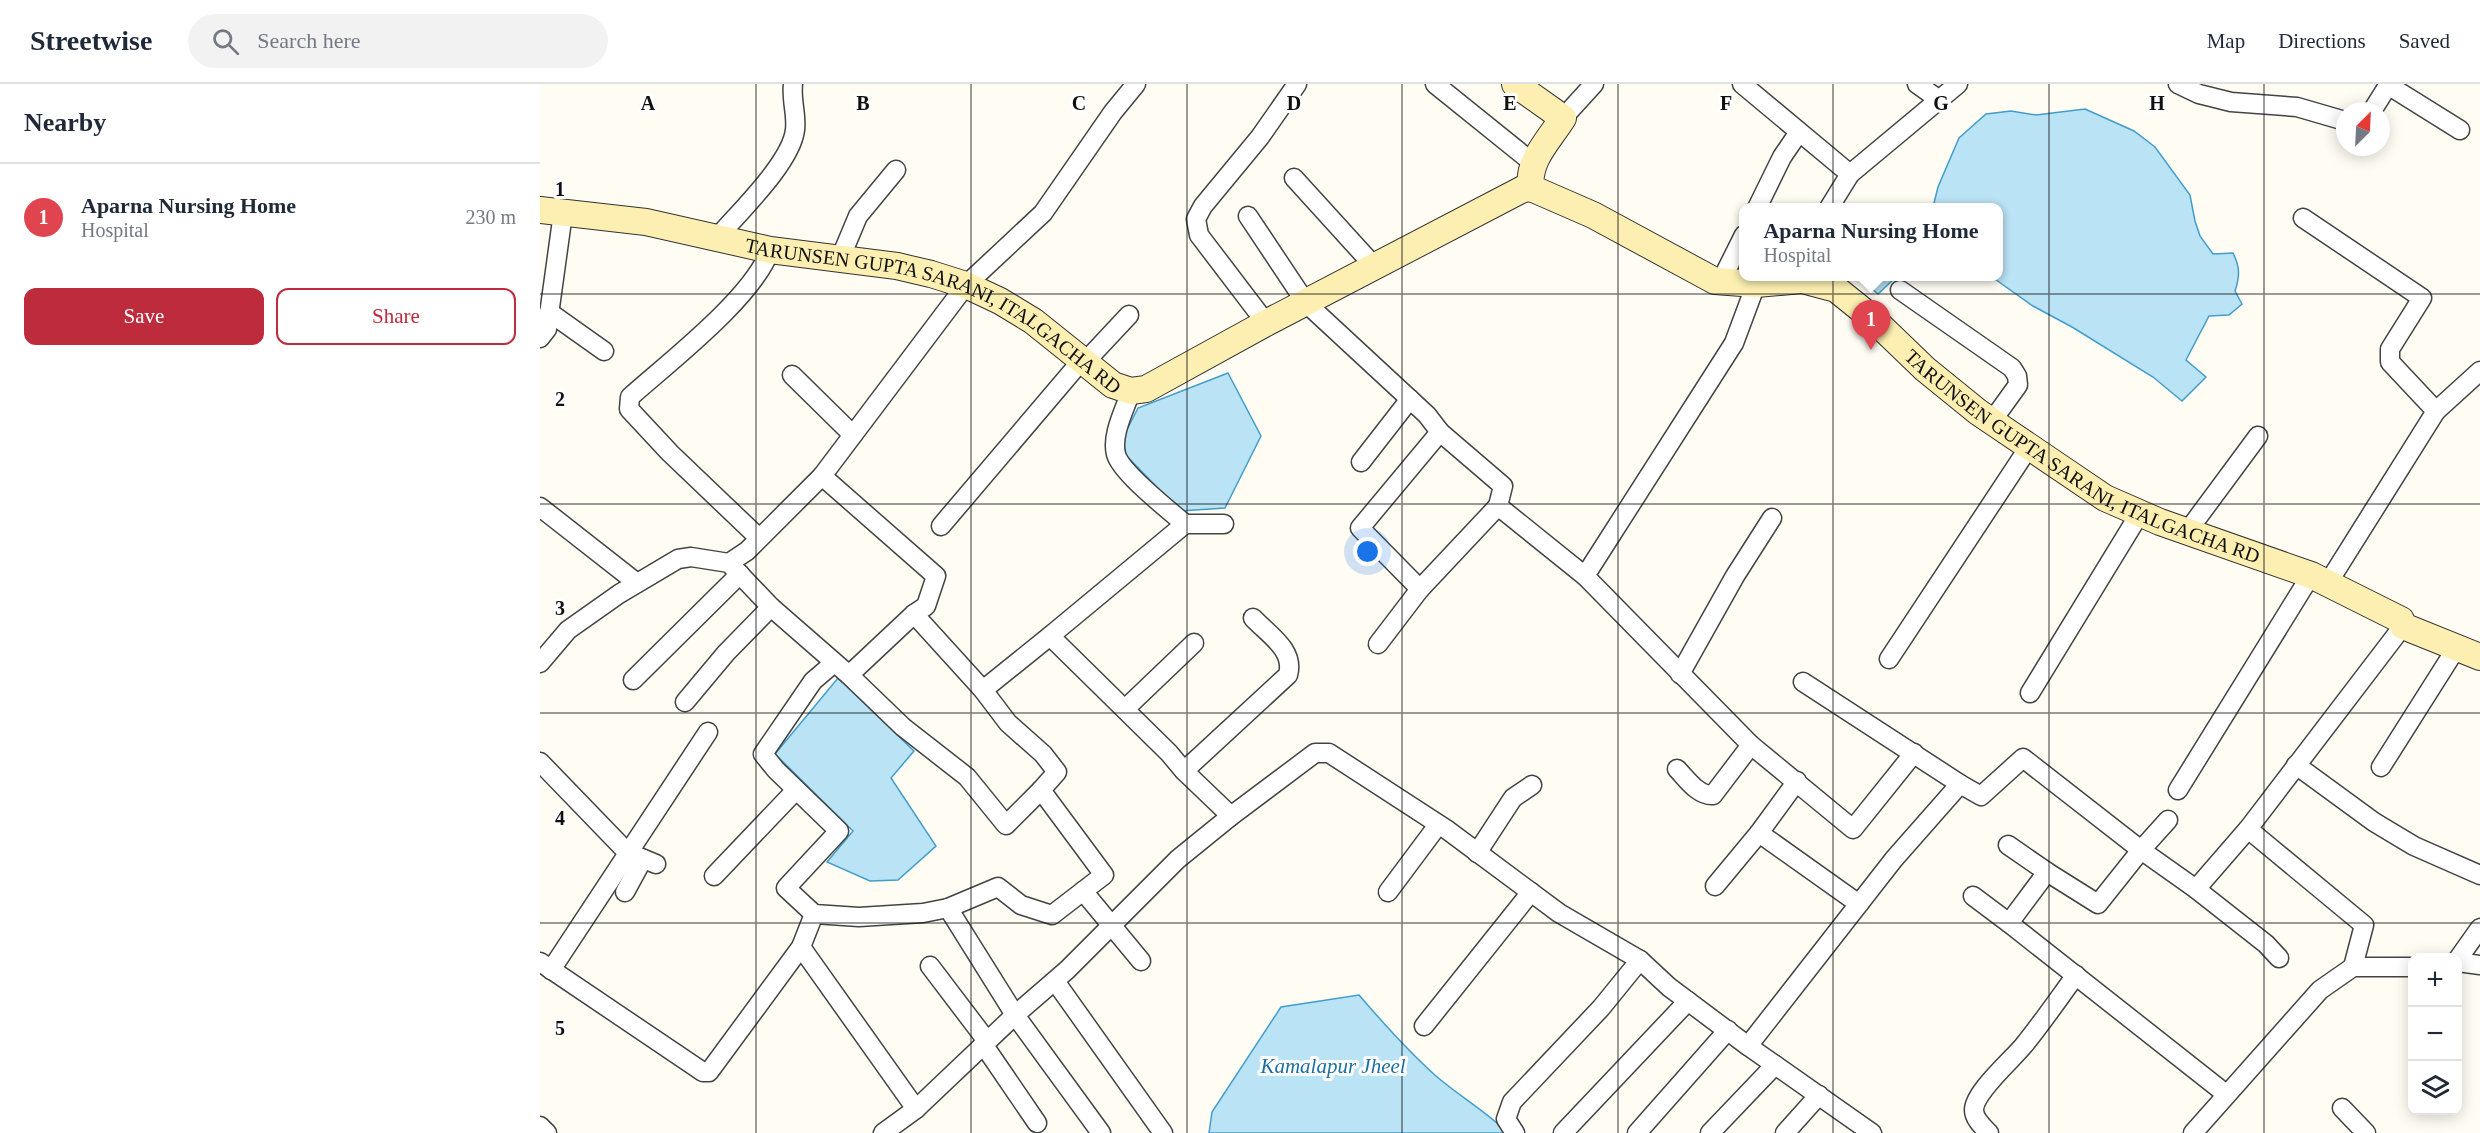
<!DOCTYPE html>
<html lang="en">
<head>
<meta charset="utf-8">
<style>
	body { margin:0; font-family:"Times New Roman",serif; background:#f2f2f3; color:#1f2937 }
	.controls { position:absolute; right:18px; bottom:18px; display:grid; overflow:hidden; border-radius:12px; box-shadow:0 3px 15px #0003 }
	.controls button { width:54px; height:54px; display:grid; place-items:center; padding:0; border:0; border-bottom:2px solid #e0e1e3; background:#fff; color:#1f2937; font:30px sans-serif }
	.compass { position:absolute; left:1796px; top:18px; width:54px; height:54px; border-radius:50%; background:#fff; box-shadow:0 3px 15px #0003; rotate:24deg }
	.you { position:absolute; left:828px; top:468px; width:21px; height:21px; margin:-15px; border:4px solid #fff; border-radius:50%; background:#1a73e8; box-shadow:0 0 0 9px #1a73e833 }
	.badge { display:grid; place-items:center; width:39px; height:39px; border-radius:50%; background:#be2b3c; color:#fff; font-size:20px; font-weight:700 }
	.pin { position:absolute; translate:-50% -50px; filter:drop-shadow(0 2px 3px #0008) }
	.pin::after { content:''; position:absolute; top:32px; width:21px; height:18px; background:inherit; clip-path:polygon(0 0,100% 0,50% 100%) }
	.popup { position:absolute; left:1199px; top:119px; width:264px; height:78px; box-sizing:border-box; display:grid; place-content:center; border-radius:12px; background:#fff; filter:drop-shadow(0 2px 4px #0005); font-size:20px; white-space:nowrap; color:#747a83 }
	.popup b { font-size:22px; color:#1f2937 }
	.popup::after { content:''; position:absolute; left:50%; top:100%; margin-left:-12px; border:12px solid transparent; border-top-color:#fff }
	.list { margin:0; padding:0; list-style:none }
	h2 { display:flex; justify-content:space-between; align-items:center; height:78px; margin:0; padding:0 24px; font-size:26px }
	h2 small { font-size:20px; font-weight:400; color:#747a83 }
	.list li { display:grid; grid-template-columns:39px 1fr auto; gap:18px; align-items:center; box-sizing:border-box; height:108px; padding:0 24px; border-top:2px solid #e0e1e3 }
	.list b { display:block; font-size:22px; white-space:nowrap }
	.list p { margin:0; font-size:20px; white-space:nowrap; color:#747a83 }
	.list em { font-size:20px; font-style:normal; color:#747a83 }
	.actions { display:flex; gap:12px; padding:18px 24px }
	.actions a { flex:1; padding:14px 0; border:2px solid #be2b3c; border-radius:12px; text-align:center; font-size:21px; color:#be2b3c }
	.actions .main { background:#be2b3c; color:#fff }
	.icon { flex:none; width:33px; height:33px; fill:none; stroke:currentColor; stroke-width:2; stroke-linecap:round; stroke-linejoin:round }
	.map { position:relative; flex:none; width:1940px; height:1049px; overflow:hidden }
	header { display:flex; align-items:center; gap:36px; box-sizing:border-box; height:84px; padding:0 30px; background:#fff; border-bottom:2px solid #e0e1e3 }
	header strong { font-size:28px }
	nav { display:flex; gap:33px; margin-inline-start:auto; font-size:21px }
	.search { width:420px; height:54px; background:#f2f2f3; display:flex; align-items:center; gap:15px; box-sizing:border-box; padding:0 21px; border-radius:33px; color:#747a83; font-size:22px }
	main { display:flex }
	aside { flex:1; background:#fff }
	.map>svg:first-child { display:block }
	.water { fill:#bae3f5; stroke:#439dca; stroke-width:1.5 }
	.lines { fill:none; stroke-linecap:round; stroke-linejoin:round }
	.street-casing { stroke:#434343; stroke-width:21 }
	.secondary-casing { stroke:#323232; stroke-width:28 }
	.street { stroke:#fff; stroke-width:18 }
	.secondary { stroke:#fcefb1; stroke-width:26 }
	.grid { fill:none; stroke:#101010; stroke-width:1.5; stroke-opacity:0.55 }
	.labels { text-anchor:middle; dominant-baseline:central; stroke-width:6; stroke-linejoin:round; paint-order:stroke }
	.street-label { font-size:20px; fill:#101010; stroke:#fff }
	.water-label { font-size:21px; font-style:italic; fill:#1b6fa0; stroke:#fff }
	.grid-label { font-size:20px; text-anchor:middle; font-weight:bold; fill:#101010; stroke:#fff; stroke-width:6; stroke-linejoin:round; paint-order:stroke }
</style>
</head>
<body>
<header>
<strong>Streetwise</strong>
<div class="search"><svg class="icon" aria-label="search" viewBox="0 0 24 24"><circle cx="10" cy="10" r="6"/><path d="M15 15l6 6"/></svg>Search here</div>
<nav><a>Map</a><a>Directions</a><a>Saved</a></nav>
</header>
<main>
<aside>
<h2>Nearby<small></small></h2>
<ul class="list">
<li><span class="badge" style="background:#e0444e">1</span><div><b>Aparna Nursing Home</b><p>Hospital</p></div><em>230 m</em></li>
</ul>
<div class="actions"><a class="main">Save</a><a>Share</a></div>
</aside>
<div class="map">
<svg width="1940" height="1049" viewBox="0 0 1940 1049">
	<rect width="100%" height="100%" fill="#fffcf4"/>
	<!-- water -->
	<g class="water">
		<path d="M 1545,25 L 1594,47 L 1615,63 L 1650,111 L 1655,137 L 1660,152 L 1673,170 L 1693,169 C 1700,183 1700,192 1695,207 L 1702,220 L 1689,231 L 1669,232 L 1646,276 L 1666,293 L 1642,317 L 1613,293 L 1532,243 L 1493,222 L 1452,193 L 1458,192 L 1458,124 L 1393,123 L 1398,103 L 1419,54 L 1446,30 L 1471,27 L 1496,31 Z"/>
		<path d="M 1318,193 L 1356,193 L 1338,210 Z"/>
		<path d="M 688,289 L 721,352 L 685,424 L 640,427 L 578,363 L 598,324 Z"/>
		<path d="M 298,594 L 374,667 L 351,694 L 396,762 L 358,796 L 330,797 L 287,778 L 313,747 L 235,670 Z"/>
		<path d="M 819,911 C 843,939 868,967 896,992 C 919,1012 946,1027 968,1049 L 669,1049 L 672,1028 L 741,923 Z"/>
	</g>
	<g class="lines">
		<defs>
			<g id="street">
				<path d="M 895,0 L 993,79"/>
				<path d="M 1202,0 L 1310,90"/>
				<path d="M 1377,0 L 1398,15"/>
				<path d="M 1638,0 L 1659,10 L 1691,18 L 1757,23 L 1805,37"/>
				<path d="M 1848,1 L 1920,46"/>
				<path d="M 1832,27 L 1849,0"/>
				<path d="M 1023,34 L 1054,0"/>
				<path d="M 754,94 L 834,182"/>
				<path d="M 1217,124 L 1242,73 L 1259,48"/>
				<path d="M 1289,124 L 1310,90 L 1418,0"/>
				<path d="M 708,132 L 766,219 L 887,331 L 900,348 L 820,444 L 880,505 L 958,422"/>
				<path d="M 1763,134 L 1882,214 L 1850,265 L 1850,278 L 1896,327 L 1788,499"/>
				<path d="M 177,154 C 199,128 251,79 255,46 C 257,31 251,16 253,0"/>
				<path d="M 300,175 L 318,132 L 356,86"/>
				<path d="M 1181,197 L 1204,151"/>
				<path d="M 1216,200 L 1194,259 L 1045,492 L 1211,661 L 1313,745 L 1374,669"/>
				<path d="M 1360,206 L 1472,284 L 1477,292 L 1478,301 L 1452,337"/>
				<path d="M 9,228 L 64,267"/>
				<path d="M 726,239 L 659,151 L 656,135 L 663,122 L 720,53 L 757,0"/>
				<path d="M 0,254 L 7,245 L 23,129"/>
				<path d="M 545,278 L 589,231"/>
				<path d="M 252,291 L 313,351"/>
				<path d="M 591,307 C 585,325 571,351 576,370 C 580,388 630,427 645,440"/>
				<path d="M 1896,327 L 1940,287"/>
				<path d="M 900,348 L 963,402 L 958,422 L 1045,492"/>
				<path d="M 821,378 L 870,315"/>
				<path d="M 0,423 L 97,499"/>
				<path d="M 401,442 L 542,276"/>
				<path d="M 1647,448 L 1718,352"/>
				<path d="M 219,454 L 130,369 L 89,325 L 90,313 C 128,279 214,213 230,166"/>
				<path d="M 189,479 L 207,467 L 282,392"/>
				<path d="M 374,530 L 443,606 L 468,639 L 503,670 L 517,688 L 501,706"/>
				<path d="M 510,552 L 645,440 L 684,440"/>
				<path d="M 838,560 L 880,505"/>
				<path d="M 1349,575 L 1489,363"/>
				<path d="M 0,579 L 28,546 L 79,510 L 138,475 L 151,473 L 189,479 L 231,523 L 309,591 L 363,643 L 427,693 L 466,741 L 501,706 L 564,791 L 512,831 L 481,821 L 458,803 L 408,824 L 383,829 L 319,833 L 274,830 L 246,804 L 299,747 L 236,686 L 223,670 L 273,597 L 294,579"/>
				<path d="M 1140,590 L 1195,492 L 1232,434"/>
				<path d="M 309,591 L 374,530 L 386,522 L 396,492 L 282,392 L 426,201 L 503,129 L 573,28 L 596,0"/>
				<path d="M 93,596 L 200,490"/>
				<path d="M 1263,598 L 1420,700"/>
				<path d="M 443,606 L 510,552 L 629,669 L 644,687 L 691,732 L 775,669 L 789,669 L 906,745 L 1019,829 L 1100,876 L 1129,903 L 1208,962 L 1332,1049"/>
				<path d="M 1490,609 L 1600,429"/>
				<path d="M 145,618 L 186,569 L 231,523"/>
				<path d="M 585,625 L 654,559"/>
				<path d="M 0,678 L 87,768 L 116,780"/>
				<path d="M 1756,681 L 1834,738 L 1874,762 L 1940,791"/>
				<path d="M 1841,683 L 1917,563"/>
				<path d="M 1137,685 C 1147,695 1158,712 1173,711 L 1211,661"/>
				<path d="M 644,687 L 748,591 C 755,566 729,551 713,534"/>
				<path d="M 1257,697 L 1219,749 L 1319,820"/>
				<path d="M 1638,706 L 1771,491"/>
				<path d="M 1708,745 L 1824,841 L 1813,883"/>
				<path d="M 1468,761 L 1507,788"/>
				<path d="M 937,769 L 973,714 L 992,701"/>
				<path d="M 174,792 L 256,706"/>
				<path d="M 1175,802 L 1219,749"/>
				<path d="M 1656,805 L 1726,860 L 1739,874"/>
				<path d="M 543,807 L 601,877"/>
				<path d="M 85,808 L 103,775"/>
				<path d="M 848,808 L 898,741"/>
				<path d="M 1433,812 L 1469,839 L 1507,788 L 1558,820 L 1601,766 L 1628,736"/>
				<path d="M 408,824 L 475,931 L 561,1049"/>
				<path d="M 1469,839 L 1686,1010"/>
				<path d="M 261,863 L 376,1025"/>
				<path d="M 1918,875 L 1940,844"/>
				<path d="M 0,878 L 163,988 L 169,988 L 261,863 L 274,830"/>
				<path d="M 1918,878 L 1940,881"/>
				<path d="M 390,882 L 447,957"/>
				<path d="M 11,886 L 168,648"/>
				<path d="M 515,897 L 623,1049"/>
				<path d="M 884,942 L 991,808"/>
				<path d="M 443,960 L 497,1039"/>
				<path d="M 1208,962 L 1354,775 L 1420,700 L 1441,712 L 1483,674 L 1601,766 L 1656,805 L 1708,745 L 1863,542"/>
				<path d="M 1802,1024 L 1826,1049"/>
				<path d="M 0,1042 L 7,1049"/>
				<path d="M 343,1049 L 376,1025 L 475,931 L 527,886 L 638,775 L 691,732"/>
				<path d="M 975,1049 L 966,1035 L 972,1018 L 1061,924 L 1100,876"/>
				<path d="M 1023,1049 L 1148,917"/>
				<path d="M 1097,1049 L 1188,946"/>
				<path d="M 1170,1049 L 1235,981"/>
				<path d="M 1245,1049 L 1279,1011"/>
				<path d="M 1449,1049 C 1443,1043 1434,1035 1434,1026 C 1434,1008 1472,976 1484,961 C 1502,939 1519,914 1536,891"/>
				<path d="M 1653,1049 L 1780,906 L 1813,883 L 1872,883"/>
			</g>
			<g id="secondary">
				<path id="s1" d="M 975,0 L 1023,34 C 1009,56 987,77 991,104 L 1053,131 L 1175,197 L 1216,200 L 1262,196 L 1296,205 L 1332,234 L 1385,285 L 1438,328 L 1565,414 L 1620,438 L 1771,491 L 1861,536 L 1863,542 L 1940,573"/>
				<path id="s2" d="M 0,126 L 106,138 L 230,166 L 357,182 L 391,190 L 426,201 L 460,217 L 493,237 L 573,301 L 591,307 L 606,305 L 726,239 L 983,105 L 991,104"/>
			</g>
		</defs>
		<!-- street casing -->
		<use href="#street" class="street-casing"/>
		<!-- secondary casing -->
		<use href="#secondary" class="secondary-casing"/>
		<!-- street -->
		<use href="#street" class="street"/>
		<!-- secondary -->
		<use href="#secondary" class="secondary"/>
	</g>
	<!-- grid -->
	<path class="grid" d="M 216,0 L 216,1049M 431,0 L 431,1049M 647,0 L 647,1049M 862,0 L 862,1049M 1078,0 L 1078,1049M 1293,0 L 1293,1049M 1509,0 L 1509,1049M 1724,0 L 1724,1049M 0,210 L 1940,210M 0,420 L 1940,420M 0,629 L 1940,629M 0,839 L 1940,839"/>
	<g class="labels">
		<!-- street labels -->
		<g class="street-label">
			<text stroke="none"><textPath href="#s2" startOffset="414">TARUNSEN GUPTA SARANI, ITALGACHA RD</textPath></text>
			<text stroke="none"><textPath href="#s1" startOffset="768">TARUNSEN GUPTA SARANI, ITALGACHA RD</textPath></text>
		</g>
		<!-- water labels -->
		<g class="water-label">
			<text x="793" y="982">Kamalapur Jheel</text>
		</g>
	</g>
	<g class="grid-label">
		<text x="108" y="26">A</text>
		<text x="323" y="26">B</text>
		<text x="539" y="26">C</text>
		<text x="754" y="26">D</text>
		<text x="970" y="26">E</text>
		<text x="1186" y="26">F</text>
		<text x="1401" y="26">G</text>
		<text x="1617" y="26">H</text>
		<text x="20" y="112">1</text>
		<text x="20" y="322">2</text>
		<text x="20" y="531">3</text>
		<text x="20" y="741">4</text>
		<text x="20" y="951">5</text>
	</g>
</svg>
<div class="controls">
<button>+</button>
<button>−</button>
<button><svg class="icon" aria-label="layers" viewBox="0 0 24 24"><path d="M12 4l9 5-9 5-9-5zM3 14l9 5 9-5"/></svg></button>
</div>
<svg class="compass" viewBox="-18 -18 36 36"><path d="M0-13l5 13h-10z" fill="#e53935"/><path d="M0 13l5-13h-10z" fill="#747a83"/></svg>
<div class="you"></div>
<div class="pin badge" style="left:1331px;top:266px;background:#e0444e">1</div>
<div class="popup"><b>Aparna Nursing Home</b>Hospital</div>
</div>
</main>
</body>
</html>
